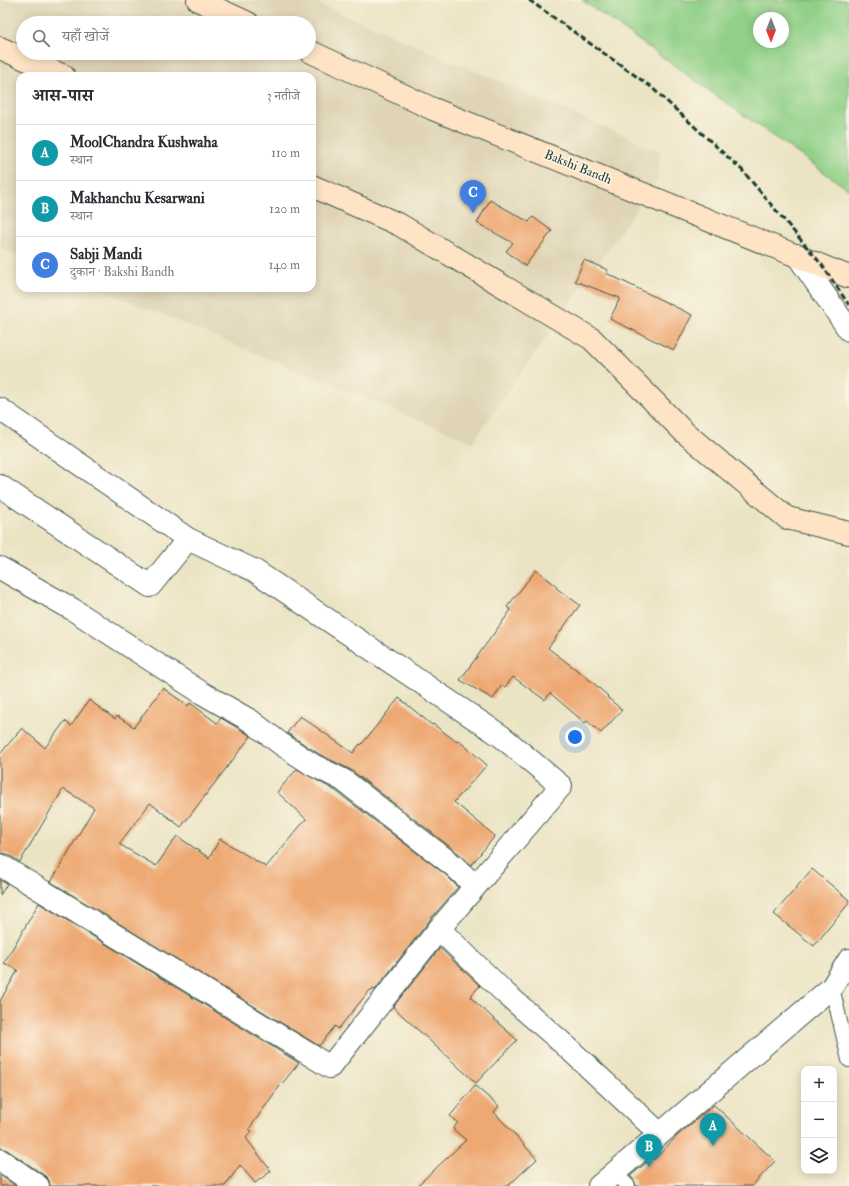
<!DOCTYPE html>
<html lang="hi">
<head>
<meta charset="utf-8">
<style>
	body { margin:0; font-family:"IM FELL Double Pica","Noto Serif Devanagari",serif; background:#f7f7f7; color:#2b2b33 }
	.controls { position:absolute; right:12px; bottom:12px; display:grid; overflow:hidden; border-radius:8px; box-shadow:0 2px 10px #0003 }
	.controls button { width:36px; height:36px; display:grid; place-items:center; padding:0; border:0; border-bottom:1px solid #e1e1e2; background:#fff; color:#2b2b33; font:20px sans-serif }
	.compass { position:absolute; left:753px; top:12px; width:36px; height:36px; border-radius:50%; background:#fff; box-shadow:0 2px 10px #0003; rotate:180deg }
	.you { position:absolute; left:575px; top:737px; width:14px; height:14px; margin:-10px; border:3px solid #fff; border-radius:50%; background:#1a73e8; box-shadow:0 0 0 6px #1a73e833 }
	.badge { display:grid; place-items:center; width:26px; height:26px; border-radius:50%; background:#c8321e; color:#fff; font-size:13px; font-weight:700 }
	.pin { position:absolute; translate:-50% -33px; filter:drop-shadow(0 1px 2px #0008) }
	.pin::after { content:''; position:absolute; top:21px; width:14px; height:12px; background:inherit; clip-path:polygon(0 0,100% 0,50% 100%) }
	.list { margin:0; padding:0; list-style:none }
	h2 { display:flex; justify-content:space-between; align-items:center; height:52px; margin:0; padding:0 16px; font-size:17px }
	h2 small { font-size:13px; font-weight:400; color:#7c7c81 }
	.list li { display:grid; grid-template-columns:26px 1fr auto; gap:12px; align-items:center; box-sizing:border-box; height:56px; padding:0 16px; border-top:1px solid #e1e1e2 }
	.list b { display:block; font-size:15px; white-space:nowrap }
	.list p { margin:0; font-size:13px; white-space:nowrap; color:#7c7c81 }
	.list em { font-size:13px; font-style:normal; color:#7c7c81 }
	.icon { flex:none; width:22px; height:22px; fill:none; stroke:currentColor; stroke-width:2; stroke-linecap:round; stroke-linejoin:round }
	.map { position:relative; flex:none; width:849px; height:1186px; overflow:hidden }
	.search { position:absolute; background:#fff; box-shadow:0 2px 10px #0003; left:16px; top:16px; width:300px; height:44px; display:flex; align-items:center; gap:10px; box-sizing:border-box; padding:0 14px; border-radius:22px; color:#7c7c81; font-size:15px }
	.panel { position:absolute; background:#fff; box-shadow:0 2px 10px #0003; left:16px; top:72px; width:300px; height:220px; border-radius:12px }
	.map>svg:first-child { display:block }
	.built { fill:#dfd4b5; fill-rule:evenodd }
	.green { fill:#90d087; stroke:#58865e; fill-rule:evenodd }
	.building { fill:#eea973 }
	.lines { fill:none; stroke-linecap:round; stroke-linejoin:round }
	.lane-casing { stroke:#3e564a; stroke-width:16 }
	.street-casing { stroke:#3e564a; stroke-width:24 }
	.secondary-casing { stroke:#3e564a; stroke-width:24 }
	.lane { stroke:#fff; stroke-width:14 }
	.street { stroke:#fff; stroke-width:22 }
	.secondary { stroke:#fee4c5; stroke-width:22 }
	.rail { stroke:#1f3d34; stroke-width:3; stroke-dasharray:6 3; stroke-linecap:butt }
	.labels { text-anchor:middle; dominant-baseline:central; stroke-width:3; stroke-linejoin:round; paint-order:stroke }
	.street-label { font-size:13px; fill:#1f3d34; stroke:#fcf5e5 }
</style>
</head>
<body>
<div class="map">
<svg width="849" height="1186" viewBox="0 0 849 1186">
	<rect width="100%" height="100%" fill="#fcf5e5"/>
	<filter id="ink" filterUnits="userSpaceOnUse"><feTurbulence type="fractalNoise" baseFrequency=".025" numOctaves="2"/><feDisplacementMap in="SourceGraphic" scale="8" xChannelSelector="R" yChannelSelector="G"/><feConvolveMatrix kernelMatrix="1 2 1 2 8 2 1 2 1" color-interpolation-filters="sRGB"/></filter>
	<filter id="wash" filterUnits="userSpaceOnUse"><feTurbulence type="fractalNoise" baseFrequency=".012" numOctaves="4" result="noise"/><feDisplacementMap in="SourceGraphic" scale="16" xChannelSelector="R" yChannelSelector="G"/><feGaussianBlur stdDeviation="0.9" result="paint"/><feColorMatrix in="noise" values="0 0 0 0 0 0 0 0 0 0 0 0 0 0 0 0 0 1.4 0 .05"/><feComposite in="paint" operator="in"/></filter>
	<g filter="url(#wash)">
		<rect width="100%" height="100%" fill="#ebe4c4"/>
		<!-- built -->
		<path class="built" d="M 0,0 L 310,0 L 660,151 L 658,178 L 473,442 L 97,288 L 312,288 L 312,76 L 20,76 L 20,256 L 0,248 ZM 23,23 L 309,23 L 309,53 L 23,53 Z"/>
		<!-- green -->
		<path class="green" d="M 582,0 L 849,0 L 849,190 ZM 759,18 L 783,18 L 783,42 L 759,42 Z"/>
		<g id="blocks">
			<!-- building -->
			<g class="building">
				<path d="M 490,200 L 529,222 L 533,217 L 552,231 L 525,266 L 506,251 L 513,243 L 477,223 Z"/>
				<path d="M 584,260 L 608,270 L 606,273 L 692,315 L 674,350 L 610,319 L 620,298 L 575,281 Z"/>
				<path d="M 536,570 L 557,586 L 556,588 L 580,605 L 548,648 L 590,680 L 608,696 L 607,697 L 622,710 L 601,733 L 587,721 L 585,723 L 550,693 L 545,700 L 513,677 L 505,687 L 502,685 L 493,699 L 460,680 L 511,610 L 507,607 Z"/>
				<path d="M 163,688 L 188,706 L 190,703 L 217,723 L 221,718 L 251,736 L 181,827 L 150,803 L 119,844 L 156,866 L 177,836 L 209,858 L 220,839 L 266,867 L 306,819 L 277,792 L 297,769 L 336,791 L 446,875 L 458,887 L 429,921 L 375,990 L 373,989 L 372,991 L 370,990 L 338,1029 L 335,1026 L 319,1046 L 51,882 L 94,808 L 63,789 L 20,862 L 7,854 L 0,853 L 0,754 L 22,728 L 45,748 L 65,721 L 71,726 L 89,700 L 115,719 L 117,716 L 134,727 Z"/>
				<path d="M 399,698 L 432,725 L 433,724 L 457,742 L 458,740 L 487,765 L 454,802 L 495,836 L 471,865 L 462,856 L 351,770 L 319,754 L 287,733 L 300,716 L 353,753 L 360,744 L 361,745 Z"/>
				<path d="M 812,869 L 849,900 L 849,903 L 814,946 L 774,914 Z"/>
				<path d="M 0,880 L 7,884 L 0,895 Z"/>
				<path d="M 39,903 L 299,1063 L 276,1091 L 249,1129 L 252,1131 L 246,1138 L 271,1171 L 255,1183 L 240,1165 L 225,1186 L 50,1186 L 49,1180 L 45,1176 L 7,1150 L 0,1148 L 0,1001 L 18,970 L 4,963 Z"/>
				<path d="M 440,948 L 480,986 L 472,994 L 473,994 L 470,997 L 517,1040 L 476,1083 L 393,1007 Z"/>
				<path d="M 475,1086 L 499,1106 L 494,1112 L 537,1159 L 508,1186 L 417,1186 L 466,1140 L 453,1129 L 458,1122 L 450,1116 Z"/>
				<path d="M 714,1105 L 775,1161 L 752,1186 L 636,1186 L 634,1180 L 630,1176 L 652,1158 L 654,1160 L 678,1135 Z"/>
				<path d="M 0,1175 L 16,1186 L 0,1186 Z"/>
			</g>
		</g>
	</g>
	<g filter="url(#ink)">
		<use href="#blocks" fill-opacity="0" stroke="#3e564a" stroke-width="1"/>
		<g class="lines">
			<defs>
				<g id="lane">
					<path d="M 832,987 L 849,1060"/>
					<path d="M 614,1173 L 628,1186"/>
				</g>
				<g id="street">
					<path d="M 797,255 L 849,330"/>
					<path d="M 0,409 L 188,539"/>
					<path d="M 0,486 L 150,586 L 188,539 L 255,571 L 501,736 L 561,786 L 439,929 L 505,993 L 567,1047 L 659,1133"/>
					<path d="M 0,568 L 72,609 L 202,693 L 251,721 L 281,744 L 313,765 L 343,780 L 454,866 L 475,886"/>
					<path d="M 0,865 L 330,1067 L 439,929"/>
					<path d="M 0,1160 L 38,1186"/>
					<path d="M 599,1186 L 832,987 L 849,960"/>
				</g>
				<g id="secondary">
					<path d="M 198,0 L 248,23"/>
					<path d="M 0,48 L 64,76"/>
					<path d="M 309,51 L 433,109 L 849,277"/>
					<path d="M 312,186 L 400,225 L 592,339 L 684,432 L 787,518 L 849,533"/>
				</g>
			</defs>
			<!-- lane casing -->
			<use href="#lane" class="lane-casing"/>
			<!-- street casing -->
			<use href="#street" class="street-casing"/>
			<!-- secondary casing -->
			<use href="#secondary" class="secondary-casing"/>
			<!-- lane -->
			<use href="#lane" class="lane"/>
			<!-- street -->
			<use href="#street" class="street"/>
			<!-- secondary -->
			<use href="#secondary" class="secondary"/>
			<!-- rail -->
			<path class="rail" d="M 529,0 L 650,86 L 742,170 L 822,265 L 849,305"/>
		</g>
	</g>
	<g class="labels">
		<!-- street labels -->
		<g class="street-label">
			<text transform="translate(578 167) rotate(22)">Bakshi Bandh</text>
		</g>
	</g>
</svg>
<div class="controls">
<button>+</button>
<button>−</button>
<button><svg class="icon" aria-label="layers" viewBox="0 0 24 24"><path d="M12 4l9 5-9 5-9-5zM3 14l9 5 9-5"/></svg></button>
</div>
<svg class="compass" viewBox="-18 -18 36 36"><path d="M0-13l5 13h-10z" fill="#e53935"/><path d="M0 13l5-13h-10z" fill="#7c7c81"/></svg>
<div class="you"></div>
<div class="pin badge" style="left:713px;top:1146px;background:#0f9aa8">A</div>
<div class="pin badge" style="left:649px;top:1167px;background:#0f9aa8">B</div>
<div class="pin badge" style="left:473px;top:213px;background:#3f7fe0">C</div>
<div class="search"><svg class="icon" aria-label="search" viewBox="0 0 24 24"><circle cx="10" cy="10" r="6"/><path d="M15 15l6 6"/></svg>यहाँ खोजें</div>
<section class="panel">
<h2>आस-पास<small>3 नतीजे</small></h2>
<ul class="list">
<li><span class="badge" style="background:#0f9aa8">A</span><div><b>MoolChandra Kushwaha</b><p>स्थान</p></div><em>110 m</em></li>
<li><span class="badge" style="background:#0f9aa8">B</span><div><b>Makhanchu Kesarwani</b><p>स्थान</p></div><em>120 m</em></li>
<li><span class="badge" style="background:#3f7fe0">C</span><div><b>Sabji Mandi</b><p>दुकान · Bakshi Bandh</p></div><em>140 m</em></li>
</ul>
</section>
</div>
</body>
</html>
